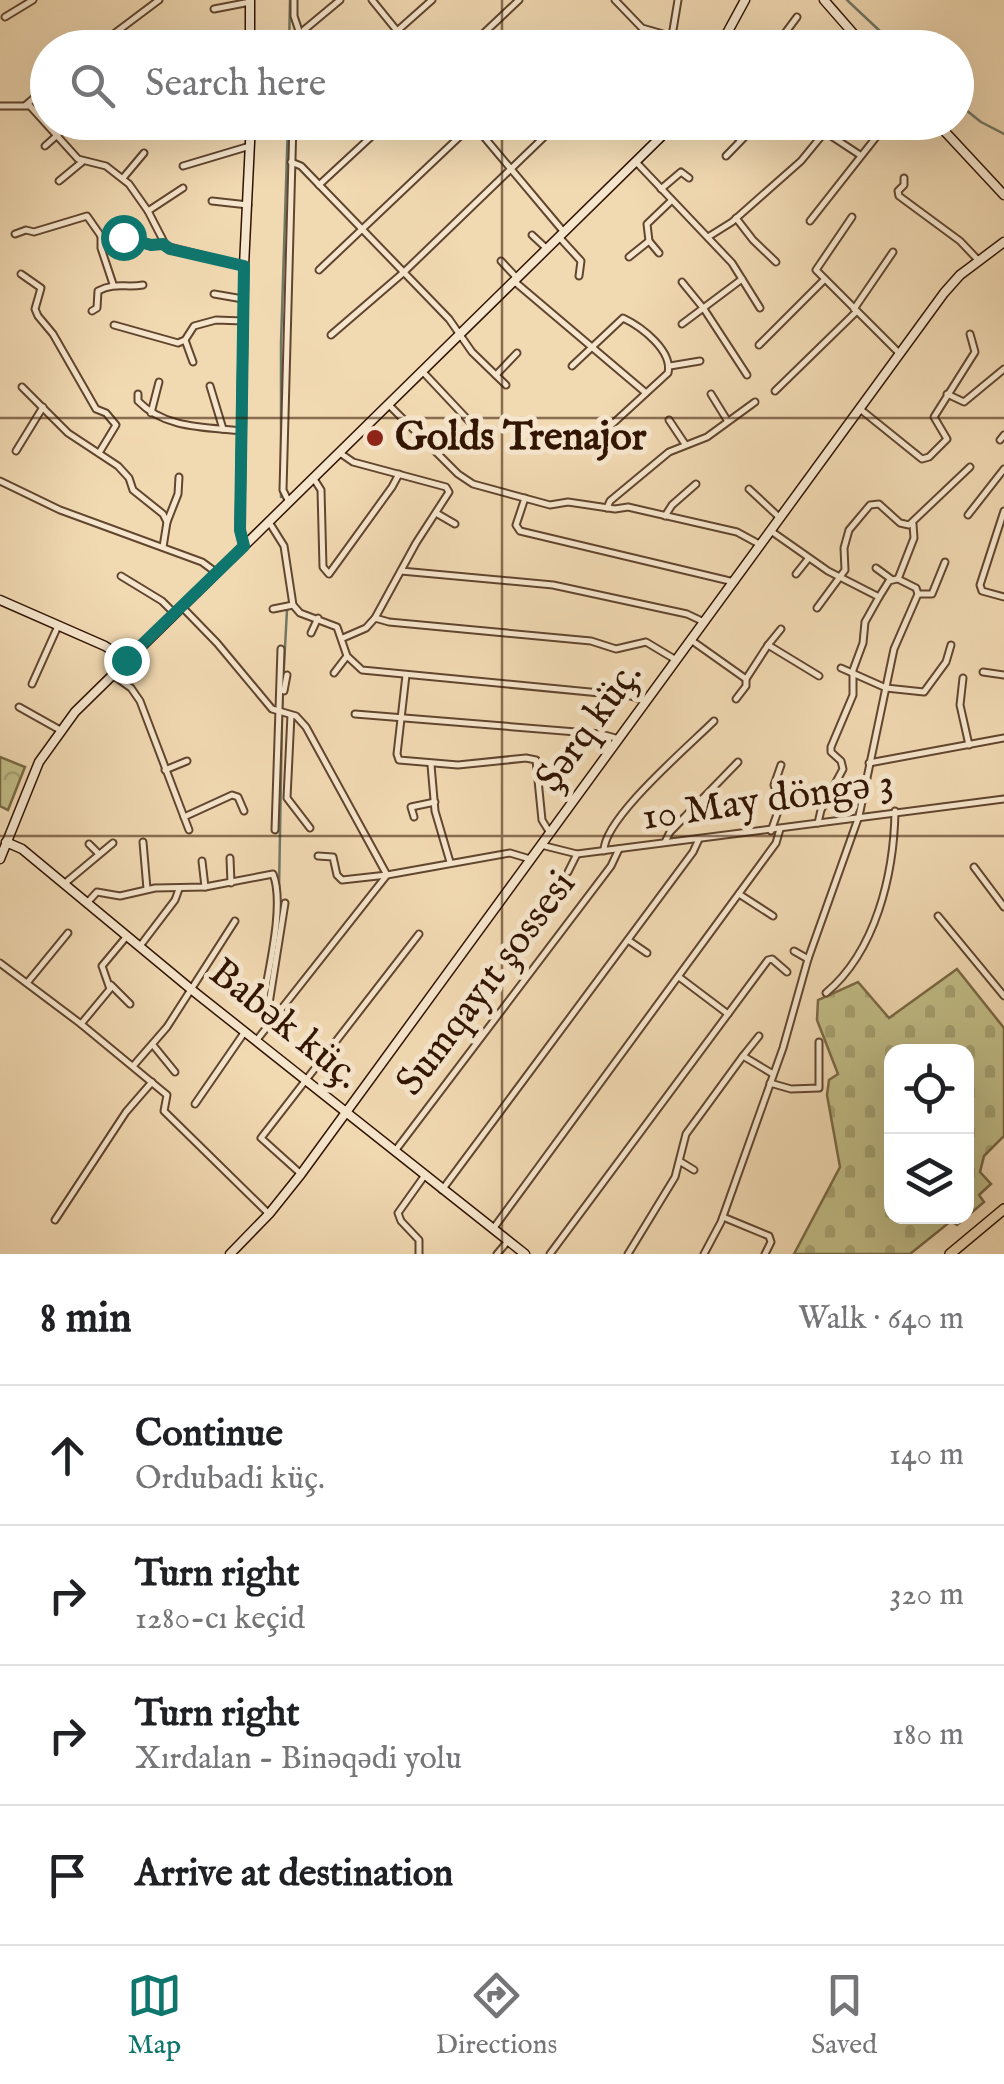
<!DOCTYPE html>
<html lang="en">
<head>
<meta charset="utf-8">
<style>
	body { margin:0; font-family:"IM FELL English",serif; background:#f6f6f6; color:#202124 }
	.controls { position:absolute; right:30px; bottom:30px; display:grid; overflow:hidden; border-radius:20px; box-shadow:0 10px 40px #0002 }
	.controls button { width:90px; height:90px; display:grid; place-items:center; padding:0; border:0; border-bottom:2px solid #e0e0e0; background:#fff; color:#202124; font:50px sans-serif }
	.stop { position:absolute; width:30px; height:30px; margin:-22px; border:8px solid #0f766e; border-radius:50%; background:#fff }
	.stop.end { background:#0f766e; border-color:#fff; box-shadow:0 2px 10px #0008 }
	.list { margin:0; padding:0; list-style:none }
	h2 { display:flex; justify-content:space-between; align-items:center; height:130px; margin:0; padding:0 40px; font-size:42px }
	h2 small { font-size:32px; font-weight:400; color:#757577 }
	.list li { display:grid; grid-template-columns:65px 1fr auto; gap:30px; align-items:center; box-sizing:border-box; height:140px; padding:0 40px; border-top:2px solid #e0e0e0 }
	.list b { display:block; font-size:38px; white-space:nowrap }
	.list p { margin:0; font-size:32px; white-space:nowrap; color:#757577 }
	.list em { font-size:32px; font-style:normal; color:#757577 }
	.icon { flex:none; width:55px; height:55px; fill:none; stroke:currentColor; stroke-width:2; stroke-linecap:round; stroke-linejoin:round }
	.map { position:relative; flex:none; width:1004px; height:1254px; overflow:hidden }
	.search { position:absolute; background:#fff; box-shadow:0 10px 40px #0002; left:30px; right:30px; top:30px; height:110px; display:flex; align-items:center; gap:25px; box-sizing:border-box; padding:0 35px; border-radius:55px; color:#757577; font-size:38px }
	.sheet { height:690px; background:#fff }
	nav { display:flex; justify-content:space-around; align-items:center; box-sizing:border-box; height:140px; border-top:2px solid #e0e0e0; background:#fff; font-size:28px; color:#757577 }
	nav a { display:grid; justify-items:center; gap:5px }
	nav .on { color:#0f766e }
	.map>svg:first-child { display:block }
	.cemetery { fill:url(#cemetery-stones); stroke:#796844; stroke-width:2.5; fill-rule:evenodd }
	.park { fill:url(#park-crowns); stroke:#796844; stroke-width:2.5 }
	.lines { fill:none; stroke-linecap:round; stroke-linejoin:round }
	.stream { stroke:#717866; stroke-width:2.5 }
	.street-casing { stroke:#61452e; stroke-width:9 }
	.secondary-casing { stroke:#311402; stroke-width:11 }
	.primary-casing { stroke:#311402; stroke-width:12 }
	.street { stroke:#f6e6cd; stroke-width:5 }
	.secondary { stroke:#f6e6cd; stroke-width:8 }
	.primary { stroke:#f1d9b2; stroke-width:9 }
	.route { stroke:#0f766e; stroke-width:12 }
	.grid { fill:none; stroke:#311402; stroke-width:2.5; stroke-opacity:0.55 }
	.poi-dot { fill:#8f2418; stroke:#f6e6cd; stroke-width:4 }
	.labels { text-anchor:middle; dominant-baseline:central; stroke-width:10; stroke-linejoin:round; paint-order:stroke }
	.poi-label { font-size:40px; font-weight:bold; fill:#311402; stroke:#f6e6cd; text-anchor:start }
	.street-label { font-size:40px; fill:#311402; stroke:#f6e6cd }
</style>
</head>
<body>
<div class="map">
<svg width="1004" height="1254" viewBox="0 0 1004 1254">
	<defs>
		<pattern id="cemetery-stones" width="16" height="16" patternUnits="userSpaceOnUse" patternTransform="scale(2.5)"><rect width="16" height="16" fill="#c1bd87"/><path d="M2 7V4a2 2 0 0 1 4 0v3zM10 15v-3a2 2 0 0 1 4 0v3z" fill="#a6a273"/></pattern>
		<pattern id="park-crowns" width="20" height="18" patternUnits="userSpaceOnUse" patternTransform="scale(2.5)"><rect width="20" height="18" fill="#c1bd87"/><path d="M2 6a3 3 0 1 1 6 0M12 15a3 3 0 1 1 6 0" fill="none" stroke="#a6a273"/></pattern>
	</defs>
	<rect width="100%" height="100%" fill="#f1d9b2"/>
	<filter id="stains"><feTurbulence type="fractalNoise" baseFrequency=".002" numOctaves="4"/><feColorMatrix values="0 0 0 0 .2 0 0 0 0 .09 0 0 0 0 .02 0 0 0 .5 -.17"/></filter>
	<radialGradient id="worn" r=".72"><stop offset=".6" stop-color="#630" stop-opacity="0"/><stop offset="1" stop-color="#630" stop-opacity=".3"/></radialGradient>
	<!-- cemetery -->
	<path class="cemetery" d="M 957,969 L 1004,1028 L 1004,1136 L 984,1156 L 980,1172 L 991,1184 L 979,1195 L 984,1202 L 957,1225 L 951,1221 L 910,1254 L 794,1254 L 840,1167 L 827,1095 L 829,1080 L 838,1074 L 817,1020 L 818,1000 L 858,982 L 889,1018 ZM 892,1052 L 966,1052 L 966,1216 L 892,1216 Z"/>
	<!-- park -->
	<path class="park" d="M 0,757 L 25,767 L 8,810 L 0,806 Z"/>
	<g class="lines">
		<!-- stream -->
		<g class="stream">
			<path d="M 847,0 L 898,48"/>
			<path d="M 289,48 L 290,0"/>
			<path d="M 956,102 L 981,122 L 1004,134"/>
			<path d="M 281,497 L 281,343 L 288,122"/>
			<path d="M 283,684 L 287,610"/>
			<path d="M 282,709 L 283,692"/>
			<path d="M 279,891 L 282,718"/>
			<path d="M 264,1015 L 269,983"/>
		</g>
		<defs>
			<g id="street">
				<path d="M 294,0 L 294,16 L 300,34"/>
				<path d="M 372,0 L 411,48"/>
				<path d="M 615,0 L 642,28 L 712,48"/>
				<path d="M 214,9 L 250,2"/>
				<path d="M 5,17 L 33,0"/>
				<path d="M 672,36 L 678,0"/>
				<path d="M 95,48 L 159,0"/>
				<path d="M 226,48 L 250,37"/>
				<path d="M 297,48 L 304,30 L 340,0"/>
				<path d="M 378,48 L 432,0"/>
				<path d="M 468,48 L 519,0"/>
				<path d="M 561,48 L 575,37"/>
				<path d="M 633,48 L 658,33 L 656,48"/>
				<path d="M 774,48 L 797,17"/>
				<path d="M 832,48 L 849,30"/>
				<path d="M 26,105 L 48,86"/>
				<path d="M 0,106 L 30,106 L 78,159 L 106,166 L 129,184 L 148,211 L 166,246 L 244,266"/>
				<path d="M 727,122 L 740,140"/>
				<path d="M 474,125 L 563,231"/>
				<path d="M 825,132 L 860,155"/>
				<path d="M 45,146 L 72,122"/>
				<path d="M 726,156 L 759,122"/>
				<path d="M 291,162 L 301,166 L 449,319 L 472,352 L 506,385"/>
				<path d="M 637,163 L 732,263 L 760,308"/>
				<path d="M 183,166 L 250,146"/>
				<path d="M 123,178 L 144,153"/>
				<path d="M 904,178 L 904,185 L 898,191 L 899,196 L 960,241 L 979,261"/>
				<path d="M 59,181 L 82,162"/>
				<path d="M 319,185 L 387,122"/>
				<path d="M 661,189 L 681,172 L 689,178"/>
				<path d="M 212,201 L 248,205"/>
				<path d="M 148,211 L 183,188"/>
				<path d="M 852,217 L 816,270 L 899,353"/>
				<path d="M 736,218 L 753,240 L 776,262"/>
				<path d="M 810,221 L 888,122"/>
				<path d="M 15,234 L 26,230 L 34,232 L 87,216 L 101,236 C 122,236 143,247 163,244"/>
				<path d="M 532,235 L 546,248"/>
				<path d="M 101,236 L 101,248 L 113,284"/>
				<path d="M 708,237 L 732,222 L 801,161 L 833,122"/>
				<path d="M 560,238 L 581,261 L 579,276"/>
				<path d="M 649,241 L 659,253"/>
				<path d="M 629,257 L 649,241 L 647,224 L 671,201"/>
				<path d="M 501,261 L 516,277"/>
				<path d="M 319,270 L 475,122"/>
				<path d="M 21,274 L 41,288 L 35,309 L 38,316 L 53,334 L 96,409 L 106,413 L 116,425 L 99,453"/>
				<path d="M 515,282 L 646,393"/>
				<path d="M 682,282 L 704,309 L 747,375"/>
				<path d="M 214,294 L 243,299"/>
				<path d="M 854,309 L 893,252"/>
				<path d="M 92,311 L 97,308 L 98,291 C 115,282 125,288 143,285"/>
				<path d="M 682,324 L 742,279"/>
				<path d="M 114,325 L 178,343 L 185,340 L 194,326 L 216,320 L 243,321"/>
				<path d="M 331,335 L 403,273 L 544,137"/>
				<path d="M 185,340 L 193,362"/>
				<path d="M 759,345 L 824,280"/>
				<path d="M 572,366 L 623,318 C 642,327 673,351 668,373 L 607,429"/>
				<path d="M 670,366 L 700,361"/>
				<path d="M 423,372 L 469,421"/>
				<path d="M 496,375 L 517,353"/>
				<path d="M 210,386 L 223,429"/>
				<path d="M 22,387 L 68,433 L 118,466 L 129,478 L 133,490 L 163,514 L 167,522 L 163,547"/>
				<path d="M 775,391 L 856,312"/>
				<path d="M 138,394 L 138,401 C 165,429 206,427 242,431"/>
				<path d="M 711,394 L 727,420"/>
				<path d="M 947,394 L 964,402 L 1004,369"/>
				<path d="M 389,405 L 458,474 L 473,484 L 550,505 L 568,502 L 615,509 L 628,507 L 737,532 L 759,544"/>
				<path d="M 860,409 L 922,459 L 929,457 L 947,439 L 934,417 L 975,352 L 970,334"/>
				<path d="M 151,413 L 159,382"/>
				<path d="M 669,420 L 685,444"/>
				<path d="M 1000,440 L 1004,435"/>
				<path d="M 16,451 L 43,407"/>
				<path d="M 340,453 L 353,462 L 446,487 L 449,492 L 416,543 L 375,618 L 366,628 L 343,638"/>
				<path d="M 314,479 L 321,490 L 323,567 L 329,574 L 392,487 L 399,474"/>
				<path d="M 0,481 L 60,510 L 202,562 L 217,573"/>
				<path d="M 749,489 L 780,518"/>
				<path d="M 525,498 L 516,525 L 520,531 L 734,582"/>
				<path d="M 289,502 L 283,490 L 293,122"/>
				<path d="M 607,508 L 610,501 L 669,452 L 707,437 L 755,402"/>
				<path d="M 1004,511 L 980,585 L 982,591 L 1004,597"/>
				<path d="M 436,513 L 455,524"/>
				<path d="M 968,515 L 1004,469"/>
				<path d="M 665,516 L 672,505 L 696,484"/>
				<path d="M 167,522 L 178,494 L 179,477"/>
				<path d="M 269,522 L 284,546 L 293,605 L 300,613 L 337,627 L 347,656 L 362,670 L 631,696 L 645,701"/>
				<path d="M 771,531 L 828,571 L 879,597 L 865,622 L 863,643 L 853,670 L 853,695 L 831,747 L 831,752 L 841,761 L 843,769 L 821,810 L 818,823"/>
				<path d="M 876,568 L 891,579"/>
				<path d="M 401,571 L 553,585 L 687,614 L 704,622"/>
				<path d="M 796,574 L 808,559"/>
				<path d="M 121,576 L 162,601 L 175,614"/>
				<path d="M 918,594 L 932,594 L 945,562"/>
				<path d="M 879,597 L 889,581 L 897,579"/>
				<path d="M 182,607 L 217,643 L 272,709 L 296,716 L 306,727 L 387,875 L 510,853 L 530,859"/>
				<path d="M 817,608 L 845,570 L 844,548 L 849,530 L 870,505 L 879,504 L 900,523 L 909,525 L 970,467"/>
				<path d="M 273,609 L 293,605"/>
				<path d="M 375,618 L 389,622 L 591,641 L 616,649 L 646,642 L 676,660"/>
				<path d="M 311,633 L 318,618"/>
				<path d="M 691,640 L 746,679 L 768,645 L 819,676"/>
				<path d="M 768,645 L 781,629"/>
				<path d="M 841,668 L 886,688 L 924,692 L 946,662 L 951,645"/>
				<path d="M 983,672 L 1004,675"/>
				<path d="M 334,673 L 347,656"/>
				<path d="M 406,675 L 397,754 L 399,760 L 458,765 L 526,758 L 536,760 L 542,820 L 550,833"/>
				<path d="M 114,676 L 131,688 L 140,701 L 184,817 L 232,795 L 238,797 L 244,811"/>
				<path d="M 963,678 L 960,705 L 969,745"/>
				<path d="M 32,684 L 58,626"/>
				<path d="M 284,691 L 287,675"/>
				<path d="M 736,699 L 746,686 L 746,679"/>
				<path d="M 19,707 L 60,730"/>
				<path d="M 355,714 L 601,734 L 619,739"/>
				<path d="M 291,715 L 287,798 L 310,828"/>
				<path d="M 869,763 L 1004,738"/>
				<path d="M 431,765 L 435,811 L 450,862"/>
				<path d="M 165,770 L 187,761"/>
				<path d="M 184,817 L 189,830"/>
				<path d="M 414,817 L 411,807 L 435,802"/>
				<path d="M 275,830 L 281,649"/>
				<path d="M 771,831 L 781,803 L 774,785 L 781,765"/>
				<path d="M 143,842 L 147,889"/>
				<path d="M 665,842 L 670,832 L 738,762"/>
				<path d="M 89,844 L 98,853"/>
				<path d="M 541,845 L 577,854 L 1004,799"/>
				<path d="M 604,851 C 603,819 689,746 714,721"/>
				<path d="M 318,856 L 333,857 L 337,875 L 342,880 L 387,875"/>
				<path d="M 230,858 L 231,883"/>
				<path d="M 202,861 L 205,887"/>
				<path d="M 974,867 L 1004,907"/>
				<path d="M 568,872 L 577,854"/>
				<path d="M 64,884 L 113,843"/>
				<path d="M 739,894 L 773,916"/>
				<path d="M 87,903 L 97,892 L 120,896 L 155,888 L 205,887 L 273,874 C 286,906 266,979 261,1014 L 267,1027"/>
				<path d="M 938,916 L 1004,996"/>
				<path d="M 628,940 L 647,953"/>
				<path d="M 140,946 L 175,900 L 179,889"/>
				<path d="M 794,951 L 808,959"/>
				<path d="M 0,963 L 81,1024 L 167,1095 L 164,1111 L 269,1214"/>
				<path d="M 679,977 L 728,1014"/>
				<path d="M 27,983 L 68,933"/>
				<path d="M 111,985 L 130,1004"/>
				<path d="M 826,993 C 876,951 894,874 895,811"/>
				<path d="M 271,1022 L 268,1010 L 285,903"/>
				<path d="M 81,1024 L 110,989 L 102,966 L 127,936"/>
				<path d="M 256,1041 L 387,875"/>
				<path d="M 153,1045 L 175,1072"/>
				<path d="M 743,1056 L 759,1036"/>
				<path d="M 134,1065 L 167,1027 L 235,921"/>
				<path d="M 770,1083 L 791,1089 L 819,1088 L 819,1042"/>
				<path d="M 195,1104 L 244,1033"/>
				<path d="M 395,1151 L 611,866 L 619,849"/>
				<path d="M 681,1162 L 694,1170"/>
				<path d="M 301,1174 L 261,1138 L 419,934"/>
				<path d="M 442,1190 L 693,852 L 699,839"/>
				<path d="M 723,1217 L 769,1236 L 771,1242 L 765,1254"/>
				<path d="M 55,1220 L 126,1112 L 152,1082"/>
				<path d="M 493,1229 L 776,843 L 780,829"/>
				<path d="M 419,1254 L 419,1240 L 401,1221 L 398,1213 L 425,1175"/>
				<path d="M 497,1254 L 508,1241"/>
				<path d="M 550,1254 L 768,960 L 772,959 L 787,972"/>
				<path d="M 628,1254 L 675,1177 L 686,1134 L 743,1056 L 773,1074"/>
				<path d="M 704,1254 L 721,1222 L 783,1048 L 808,959 L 859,816 L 894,649 L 918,594 L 916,588 L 898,579 L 914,538 L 913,524"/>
			</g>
			<g id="secondary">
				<path d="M 824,0 L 866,48"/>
				<path d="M 250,48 L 250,0"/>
				<path d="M 719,48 L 745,0"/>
				<path d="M 936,122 L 1004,195"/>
				<path d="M 244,546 L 240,530 L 244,266 L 251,122"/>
				<path d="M 0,600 L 105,646 L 126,660"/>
				<path d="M 6,842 L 22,849 L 192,990 L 525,1254"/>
				<path d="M 0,859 L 39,762 L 75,712 L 676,122"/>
				<path d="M 230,1254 L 269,1214 L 301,1174 L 944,293 L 960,275 L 1004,242"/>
			</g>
			<path id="primary" d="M 950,1254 L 1004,1209"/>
		</defs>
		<!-- street casing -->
		<use href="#street" class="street-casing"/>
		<!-- secondary casing -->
		<use href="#secondary" class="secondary-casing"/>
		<!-- primary casing -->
		<use href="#primary" class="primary-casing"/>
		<!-- street -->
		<use href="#street" class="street"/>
		<!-- secondary -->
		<use href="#secondary" class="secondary"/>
		<!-- primary -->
		<use href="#primary" class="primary"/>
	</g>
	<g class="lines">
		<!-- route -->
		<path class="route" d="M 123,237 L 151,245 L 163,244 L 170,249 L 244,266 L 240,530 L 244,546 L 126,660"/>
	</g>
	<!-- grid -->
	<path class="grid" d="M 502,0 L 502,48M 502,122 L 502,1254M 0,418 L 1004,418M 0,836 L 1004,836"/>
	<!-- markers -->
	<circle class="poi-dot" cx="375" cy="438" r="10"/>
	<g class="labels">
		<!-- poi labels -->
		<g class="poi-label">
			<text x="395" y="438">Golds Trenajor</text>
		</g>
		<!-- street labels -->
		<g class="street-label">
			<text transform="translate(590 727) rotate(-54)">Şərq küç.</text>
			<text transform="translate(768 801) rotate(-8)">10 May döngə 3</text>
			<text transform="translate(487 984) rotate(-53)">Sumqayıt şossesi</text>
			<text transform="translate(284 1025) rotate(39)">Babək küç.</text>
		</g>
	</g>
	<rect width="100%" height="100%" filter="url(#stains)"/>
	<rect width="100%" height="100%" fill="url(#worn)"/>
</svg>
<div class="controls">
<button><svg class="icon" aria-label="locate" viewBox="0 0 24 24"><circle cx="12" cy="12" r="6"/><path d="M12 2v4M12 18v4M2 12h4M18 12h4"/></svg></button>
<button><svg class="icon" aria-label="layers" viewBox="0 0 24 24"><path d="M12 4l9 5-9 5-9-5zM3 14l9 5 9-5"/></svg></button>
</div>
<div class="stop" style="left:123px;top:237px"></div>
<div class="stop end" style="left:126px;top:660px"></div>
<div class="search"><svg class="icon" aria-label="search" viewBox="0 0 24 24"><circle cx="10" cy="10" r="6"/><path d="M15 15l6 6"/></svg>Search here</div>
</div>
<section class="sheet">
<h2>8 min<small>Walk · 640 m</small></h2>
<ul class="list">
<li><svg class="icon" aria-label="ahead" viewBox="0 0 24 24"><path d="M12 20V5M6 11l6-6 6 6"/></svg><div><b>Continue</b><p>Ordubadi küç.</p></div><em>140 m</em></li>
<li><svg class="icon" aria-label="right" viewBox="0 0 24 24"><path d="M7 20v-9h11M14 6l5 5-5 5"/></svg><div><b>Turn right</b><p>1280-cı keçid</p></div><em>320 m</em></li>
<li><svg class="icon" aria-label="right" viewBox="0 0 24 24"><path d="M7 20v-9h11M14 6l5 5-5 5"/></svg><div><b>Turn right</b><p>Xırdalan - Binəqədi yolu</p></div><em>180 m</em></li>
<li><svg class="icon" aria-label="arrive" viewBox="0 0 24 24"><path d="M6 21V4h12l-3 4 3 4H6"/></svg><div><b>Arrive at destination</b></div></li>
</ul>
</section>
<nav>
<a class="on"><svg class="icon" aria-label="map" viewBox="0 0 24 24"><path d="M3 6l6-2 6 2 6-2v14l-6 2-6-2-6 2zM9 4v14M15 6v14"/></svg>Map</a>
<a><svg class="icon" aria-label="directions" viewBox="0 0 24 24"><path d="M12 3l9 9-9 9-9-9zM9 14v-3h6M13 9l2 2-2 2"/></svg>Directions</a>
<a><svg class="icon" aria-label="saved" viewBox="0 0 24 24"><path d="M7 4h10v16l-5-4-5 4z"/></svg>Saved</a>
</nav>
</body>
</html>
